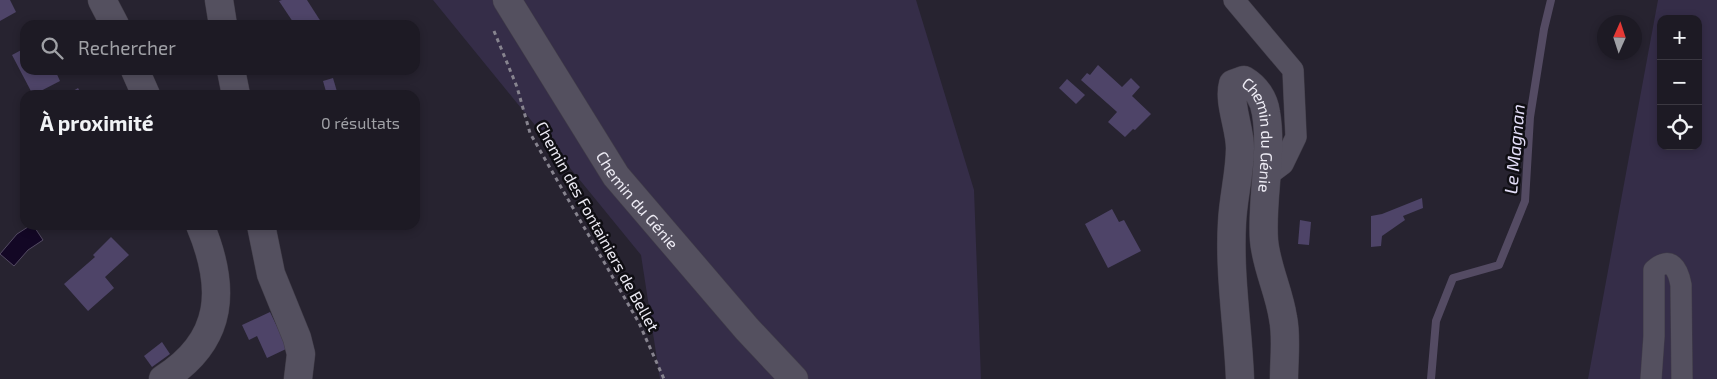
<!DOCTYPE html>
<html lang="fr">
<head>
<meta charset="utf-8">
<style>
	body { margin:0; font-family:"Exo 2",sans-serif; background:#25232c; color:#f1f3f6 }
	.controls { position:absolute; right:15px; top:15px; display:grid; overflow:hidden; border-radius:10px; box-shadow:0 2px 8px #0003 }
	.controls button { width:45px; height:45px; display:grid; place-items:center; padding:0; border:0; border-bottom:1px solid #3b3841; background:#1d1a24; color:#f1f3f6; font:25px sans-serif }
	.compass { position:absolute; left:1597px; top:15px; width:45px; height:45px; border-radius:50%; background:#1d1a24; box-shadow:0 2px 8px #0003; rotate:3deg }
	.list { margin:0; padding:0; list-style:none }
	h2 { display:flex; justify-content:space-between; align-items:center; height:65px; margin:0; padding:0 20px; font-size:21px }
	h2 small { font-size:16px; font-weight:400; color:#a0a1a6 }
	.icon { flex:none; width:28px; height:28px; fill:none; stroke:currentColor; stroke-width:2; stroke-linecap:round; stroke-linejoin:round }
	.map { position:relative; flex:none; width:1717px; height:379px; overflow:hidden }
	.search { position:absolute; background:#1d1a24; box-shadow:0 2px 8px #0003; left:20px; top:20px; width:400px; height:55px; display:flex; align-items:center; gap:12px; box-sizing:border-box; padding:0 18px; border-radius:15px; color:#a0a1a6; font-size:19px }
	.panel { position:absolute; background:#1d1a24; box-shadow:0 2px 8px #0003; left:20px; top:90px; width:400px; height:140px; border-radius:15px }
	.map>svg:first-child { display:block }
	.green { fill:#352d48; fill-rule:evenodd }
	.water { fill:#130725; stroke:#544b63 }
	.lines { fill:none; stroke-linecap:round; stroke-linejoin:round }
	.stream { stroke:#544b63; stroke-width:8 }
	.building { fill:#4e4468 }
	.minor-casing { stroke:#413d48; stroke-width:22 }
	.tertiary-casing { stroke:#413d48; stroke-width:29 }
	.secondary-casing { stroke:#413d48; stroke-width:29 }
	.path { stroke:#87848f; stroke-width:3; stroke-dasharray:4 4; stroke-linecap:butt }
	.minor { stroke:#54505f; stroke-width:21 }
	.tertiary { stroke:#54505f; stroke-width:28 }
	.secondary { stroke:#54505f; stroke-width:28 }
	.labels { text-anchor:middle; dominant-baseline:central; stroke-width:5; stroke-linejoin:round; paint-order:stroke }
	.street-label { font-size:16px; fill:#edebf4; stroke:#0f0e13 }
	.water-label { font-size:18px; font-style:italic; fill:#e4def8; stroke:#0f0e13 }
</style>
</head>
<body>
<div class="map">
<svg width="1717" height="379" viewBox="0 0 1717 379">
	<rect width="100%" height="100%" fill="#272330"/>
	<!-- green -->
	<g class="green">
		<path d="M 433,0 L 916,0 L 974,190 L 981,379 L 660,379 L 641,255 Z"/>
		<path d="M 1658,0 L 1717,0 L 1717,379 L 1588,379 ZM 1661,19 L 1698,19 L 1698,146 L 1661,146 Z"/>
	</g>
	<!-- water -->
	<path class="water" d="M 31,225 L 33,225 L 43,240 L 28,250 L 14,266 L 0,254 L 17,234 Z"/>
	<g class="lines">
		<!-- stream -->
		<path class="stream" d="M 1431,379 L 1436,321 L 1453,278 L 1499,265 L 1525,201 L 1530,117 L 1544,29 L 1551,0"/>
	</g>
	<!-- building -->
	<g class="building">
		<path d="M 0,0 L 10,0 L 16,12 L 0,21 Z"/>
		<path d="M 282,0 L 307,0 L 323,25 L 295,25 L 279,1 Z"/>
		<path d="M 25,48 L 25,70 L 55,70 L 60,81 L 33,95 L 12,55 Z"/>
		<path d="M 1098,65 L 1122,87 L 1131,78 L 1140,87 L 1132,96 L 1151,114 L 1135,130 L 1133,129 L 1125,137 L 1108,122 L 1117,112 L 1116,111 L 1081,80 L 1087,73 L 1090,75 Z"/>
		<path d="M 333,78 L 338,95 L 327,95 L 323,81 Z"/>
		<path d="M 1067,79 L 1085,95 L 1076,104 L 1059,88 Z"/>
		<path d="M 78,88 L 82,95 L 66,95 Z"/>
		<path d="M 1422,198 L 1423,208 L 1403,216 L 1405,220 L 1382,236 L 1381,246 L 1371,247 L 1371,216 L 1382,214 Z"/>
		<path d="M 1112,209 L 1119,222 L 1124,220 L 1141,251 L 1108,268 L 1085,224 Z"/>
		<path d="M 1300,220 L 1311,222 L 1309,245 L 1298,244 Z"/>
		<path d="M 111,237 L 129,255 L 105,277 L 114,288 L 88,311 L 64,284 L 95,257 L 93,255 Z"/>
		<path d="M 270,312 L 286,345 L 286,349 L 267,358 L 257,336 L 249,340 L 242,325 Z"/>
		<path d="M 162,342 L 170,354 L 152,367 L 144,356 Z"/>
	</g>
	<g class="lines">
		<defs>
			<g id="minor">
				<path d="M 1234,0 L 1293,70 L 1296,137 L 1283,164 L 1267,176"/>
				<path d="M 1651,379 L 1654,336 L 1654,270 C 1671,255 1678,269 1681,285 L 1682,379"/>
			</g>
			<g id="tertiary">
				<path d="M 219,0 L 223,25"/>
				<path id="s1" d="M 507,0 L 616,176 L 747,329 L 794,379"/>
				<path d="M 231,70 L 236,95"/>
				<path d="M 261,225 L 271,274 L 297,338 L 301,354 L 298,379"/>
				<path id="s2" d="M 1240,379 C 1238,327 1229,275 1232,223 C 1233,198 1240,173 1240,148 C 1240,128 1228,102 1233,84 L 1244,80 C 1256,87 1264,99 1266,113 C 1273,155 1261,198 1264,240 C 1266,266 1279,291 1283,318 C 1287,337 1284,359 1284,379"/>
			</g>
			<g id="secondary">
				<path d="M 102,0 L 115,25"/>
				<path d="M 135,70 L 146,95"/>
				<path d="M 163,379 C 225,340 226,287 200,225"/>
			</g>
		</defs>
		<!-- minor casing -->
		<use href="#minor" class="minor-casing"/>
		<!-- tertiary casing -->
		<use href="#tertiary" class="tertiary-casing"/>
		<!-- secondary casing -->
		<use href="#secondary" class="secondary-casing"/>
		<!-- path -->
		<path class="path" d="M 494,31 L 517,87 L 530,133 L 639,323 L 664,379"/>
		<!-- minor -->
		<use href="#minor" class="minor"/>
		<!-- tertiary -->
		<use href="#tertiary" class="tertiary"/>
		<!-- secondary -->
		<use href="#secondary" class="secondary"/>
	</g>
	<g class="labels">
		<!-- street labels -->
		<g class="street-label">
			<text stroke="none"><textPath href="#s2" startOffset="369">Chemin du Génie</textPath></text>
			<text stroke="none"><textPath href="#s1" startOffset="239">Chemin du Génie</textPath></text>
			<text transform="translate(598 226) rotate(61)">Chemin des Fontainiers de Bellet</text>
		</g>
		<!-- water labels -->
		<g class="water-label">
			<text transform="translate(1514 149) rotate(-85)">Le Magnan</text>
		</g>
	</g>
</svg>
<div class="controls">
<button>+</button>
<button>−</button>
<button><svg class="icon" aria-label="locate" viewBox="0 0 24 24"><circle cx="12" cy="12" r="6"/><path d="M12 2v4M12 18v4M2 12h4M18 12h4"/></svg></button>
</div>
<svg class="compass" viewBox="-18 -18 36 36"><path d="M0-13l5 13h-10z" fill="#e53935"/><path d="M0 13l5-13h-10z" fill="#a0a1a6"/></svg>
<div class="search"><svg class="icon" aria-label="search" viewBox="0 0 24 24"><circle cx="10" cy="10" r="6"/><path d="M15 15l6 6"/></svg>Rechercher</div>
<section class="panel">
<h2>À proximité<small>0 résultats</small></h2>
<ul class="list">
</ul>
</section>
</div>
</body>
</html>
